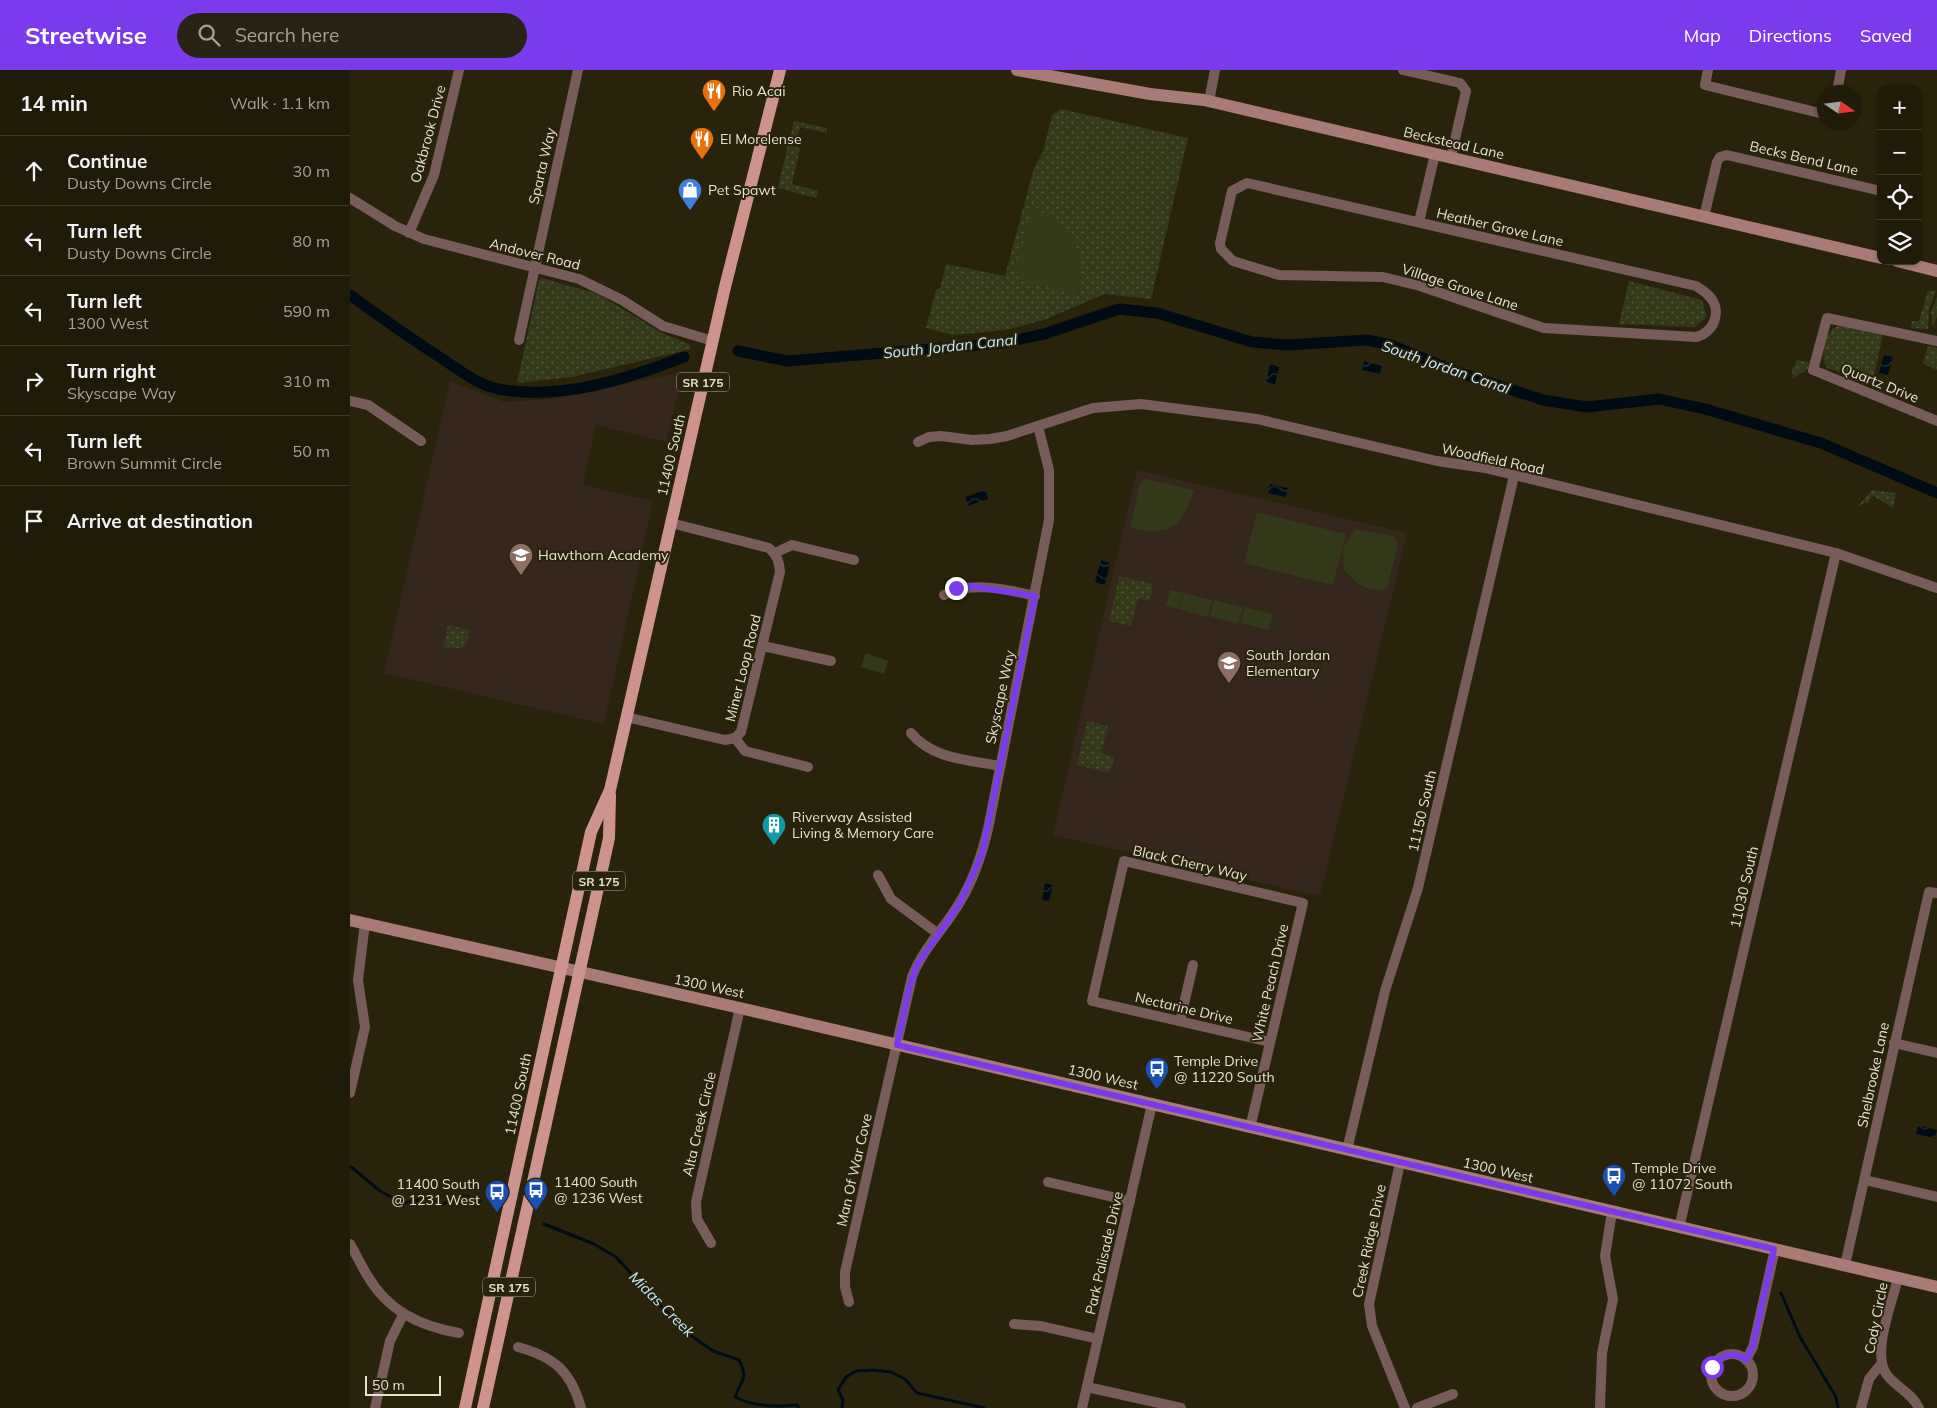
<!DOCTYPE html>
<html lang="en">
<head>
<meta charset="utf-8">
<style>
	body { margin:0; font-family:Mulish,sans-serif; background:#282312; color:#f1f3f6 }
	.controls { position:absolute; right:15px; top:15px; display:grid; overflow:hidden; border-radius:10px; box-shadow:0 1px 4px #0004 }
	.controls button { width:45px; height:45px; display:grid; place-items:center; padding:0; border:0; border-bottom:1px solid #3d382a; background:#201a09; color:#f1f3f6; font:25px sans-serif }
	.compass { position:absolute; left:1467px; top:15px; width:45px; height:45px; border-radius:50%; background:#201a09; box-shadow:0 1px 4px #0004; rotate:103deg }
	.scale { position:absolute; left:15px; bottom:12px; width:76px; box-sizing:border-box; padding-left:5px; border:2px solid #e5e1d3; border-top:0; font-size:14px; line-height:18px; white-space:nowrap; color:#e5e1d3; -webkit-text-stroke:4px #2a230c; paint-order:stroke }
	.stop { position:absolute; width:15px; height:15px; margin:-11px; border:4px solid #7c3aed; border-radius:50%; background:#fff }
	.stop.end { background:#7c3aed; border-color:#fff; box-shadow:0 1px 5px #0008 }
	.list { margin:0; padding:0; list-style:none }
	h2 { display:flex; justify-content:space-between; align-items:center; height:65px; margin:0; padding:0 20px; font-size:21px }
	h2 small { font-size:16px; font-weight:400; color:#a2a19c }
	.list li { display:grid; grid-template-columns:32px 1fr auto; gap:15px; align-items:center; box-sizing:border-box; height:70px; padding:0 20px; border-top:1px solid #3d382a }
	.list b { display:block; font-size:19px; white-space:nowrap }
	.list p { margin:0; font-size:16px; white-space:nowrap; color:#a2a19c }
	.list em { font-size:16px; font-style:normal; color:#a2a19c }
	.icon { flex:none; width:28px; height:28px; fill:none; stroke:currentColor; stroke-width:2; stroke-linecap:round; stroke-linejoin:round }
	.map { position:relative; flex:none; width:1587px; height:1338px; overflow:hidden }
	header { display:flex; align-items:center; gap:30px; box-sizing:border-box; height:70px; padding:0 25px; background:#7c3aed; color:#fff }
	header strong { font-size:24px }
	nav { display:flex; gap:28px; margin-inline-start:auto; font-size:18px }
	.search { width:350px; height:45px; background:#282312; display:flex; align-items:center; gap:12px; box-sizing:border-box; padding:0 18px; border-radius:28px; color:#a2a19c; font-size:19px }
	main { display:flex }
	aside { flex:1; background:#201a09 }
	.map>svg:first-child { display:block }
	.education { fill:#36271c }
	.green { fill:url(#green-dots) }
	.pitch { fill:#343919 }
	.water { fill:url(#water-waves) }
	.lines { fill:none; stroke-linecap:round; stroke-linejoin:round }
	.stream { stroke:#000b14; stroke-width:3 }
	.canal { stroke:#000b14; stroke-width:11 }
	.street { stroke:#785c59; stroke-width:10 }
	.secondary { stroke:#a87b77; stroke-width:12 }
	.primary { stroke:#cd938e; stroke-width:12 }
	.route { stroke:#7c3aed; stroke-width:6 }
	.labels { text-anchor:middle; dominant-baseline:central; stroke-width:4; stroke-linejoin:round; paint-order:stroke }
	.shield { fill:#2a230c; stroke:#ada897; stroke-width:1 }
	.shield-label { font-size:12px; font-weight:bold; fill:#e5e1d3 }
	.poi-label { font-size:14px; fill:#e5e1d3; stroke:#2a230c; text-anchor:start }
	.street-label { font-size:14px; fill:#e5e1d3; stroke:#2a230c }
	.water-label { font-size:15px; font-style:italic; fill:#c8eafe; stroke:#2a230c }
</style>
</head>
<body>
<header>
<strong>Streetwise</strong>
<div class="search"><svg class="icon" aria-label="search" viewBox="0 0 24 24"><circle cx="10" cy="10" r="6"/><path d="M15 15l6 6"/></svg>Search here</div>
<nav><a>Map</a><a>Directions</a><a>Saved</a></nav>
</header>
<main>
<aside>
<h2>14 min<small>Walk · 1.1 km</small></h2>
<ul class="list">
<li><svg class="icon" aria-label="ahead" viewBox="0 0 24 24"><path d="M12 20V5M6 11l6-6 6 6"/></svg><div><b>Continue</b><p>Dusty Downs Circle</p></div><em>30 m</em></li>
<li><svg class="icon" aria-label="left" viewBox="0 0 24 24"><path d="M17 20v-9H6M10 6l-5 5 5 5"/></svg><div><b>Turn left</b><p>Dusty Downs Circle</p></div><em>80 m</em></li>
<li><svg class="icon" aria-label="left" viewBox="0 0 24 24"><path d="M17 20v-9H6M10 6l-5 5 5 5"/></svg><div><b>Turn left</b><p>1300 West</p></div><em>590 m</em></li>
<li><svg class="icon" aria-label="right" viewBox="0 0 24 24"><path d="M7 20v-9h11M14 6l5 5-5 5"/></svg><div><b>Turn right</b><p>Skyscape Way</p></div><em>310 m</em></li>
<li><svg class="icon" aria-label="left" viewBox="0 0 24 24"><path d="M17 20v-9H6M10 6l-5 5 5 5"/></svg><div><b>Turn left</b><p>Brown Summit Circle</p></div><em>50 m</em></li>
<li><svg class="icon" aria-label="arrive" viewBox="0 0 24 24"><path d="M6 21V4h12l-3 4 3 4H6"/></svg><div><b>Arrive at destination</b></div></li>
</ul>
</aside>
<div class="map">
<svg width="1587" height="1338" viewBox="0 0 1587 1338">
	<defs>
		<pattern id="green-dots" width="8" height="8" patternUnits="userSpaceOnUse" patternTransform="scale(1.25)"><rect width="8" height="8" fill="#343919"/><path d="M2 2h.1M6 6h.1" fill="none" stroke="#51553a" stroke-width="1.8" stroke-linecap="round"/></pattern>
		<pattern id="water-waves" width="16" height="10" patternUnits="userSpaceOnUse" patternTransform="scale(1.25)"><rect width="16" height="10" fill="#000b14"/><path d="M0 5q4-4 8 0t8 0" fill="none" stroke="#252e35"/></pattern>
	</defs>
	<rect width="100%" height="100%" fill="#2a230c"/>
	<!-- education -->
	<g class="education">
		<path d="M 333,302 L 316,372 L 246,355 L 233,415 L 303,431 L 254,654 L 34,603 L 100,311 L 154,332 L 201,329 Z"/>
		<path d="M 787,400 L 1057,463 L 970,826 L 703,765 Z"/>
	</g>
	<!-- green -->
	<g class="green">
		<path d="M 711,39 L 838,68 L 801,229 L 755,224 L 694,250 L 655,260 L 603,265 L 576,258 L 586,220 L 590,218 L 596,194 L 655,206 L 684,98 L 693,82 L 702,45 Z"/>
		<path d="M 444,51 L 477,58 L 477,63 L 450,57 L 447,71 L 452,72 L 451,75 L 439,72 Z"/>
		<path d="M 438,75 L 450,78 L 442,114 L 468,121 L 466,128 L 428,118 Z"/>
		<path d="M 192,208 L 248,224 L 312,263 L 339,274 L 341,279 L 222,307 L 167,313 L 189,210 Z"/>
		<path d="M 1279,211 L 1352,230 L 1357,247 L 1345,257 L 1269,254 Z"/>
		<path d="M 1578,221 L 1586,221 L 1579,239 L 1578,259 L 1561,258 L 1562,251 L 1569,251 Z"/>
		<path d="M 1587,227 L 1587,246 L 1583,257 L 1581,242 Z"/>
		<path d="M 1491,255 L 1533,265 L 1522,314 L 1477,298 L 1474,292 C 1472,279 1476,258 1491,255 Z"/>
		<path d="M 1578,276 L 1587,278 L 1587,300 L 1573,294 Z"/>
		<path d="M 1447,290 L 1459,292 L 1458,299 L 1443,308 L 1442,299 Z"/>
		<path d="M 1522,420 L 1546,423 L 1543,438 L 1522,425 L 1518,433 L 1514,432 L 1511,436 L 1509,435 Z"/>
		<path d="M 769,506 L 803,514 L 800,531 L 788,528 L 781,556 L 759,551 Z"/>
		<path d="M 98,555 L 120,560 L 116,574 L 112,578 L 93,577 Z"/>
		<path d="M 737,651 L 758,656 L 751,683 L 764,687 L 760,703 L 727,695 Z"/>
	</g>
	<!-- pitch -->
	<g class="pitch">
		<path d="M 682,139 C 721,149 737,187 728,224 L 670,211 L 665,203 Z"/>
		<path d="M 796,409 L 844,420 C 831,459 820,466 780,458 L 790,413 Z"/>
		<path d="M 907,442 L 996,464 L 983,515 L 894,493 Z"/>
		<path d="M 1005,459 L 1043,466 L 1048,474 L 1037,519 C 1017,523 1006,514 994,499 L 993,478 Z"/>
		<path d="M 820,520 L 833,523 L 828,539 L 816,536 Z"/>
		<path d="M 833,523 L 862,530 L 858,547 L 829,539 Z"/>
		<path d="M 864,530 L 893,537 L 888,554 L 860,546 Z"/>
		<path d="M 895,537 L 923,544 L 919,560 L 891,553 Z"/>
		<path d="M 516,583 L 538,591 L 534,604 L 511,597 Z"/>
	</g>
	<!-- water -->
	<g class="water">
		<path d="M 1534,285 L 1543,287 L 1538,305 L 1529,303 Z"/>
		<path d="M 1014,291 L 1032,296 L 1030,304 L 1012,300 Z"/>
		<path d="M 920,294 L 929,297 L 925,314 L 916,312 Z"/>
		<path d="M 920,414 L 938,418 L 936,427 L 918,423 Z"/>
		<path d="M 636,420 L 638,429 L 618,436 L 615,427 Z"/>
		<path d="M 751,490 L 760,493 L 755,515 L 745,512 Z"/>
		<path d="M 695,813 L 703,815 L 699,831 L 692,830 Z"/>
		<path d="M 1568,1055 L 1587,1060 L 1585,1068 L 1566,1064 Z"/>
	</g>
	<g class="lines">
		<!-- stream -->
		<g class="stream">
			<path d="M 0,1096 L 30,1121 L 52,1133 L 78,1129 L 91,1135 L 111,1125 L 130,1131"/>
			<path d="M 194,1154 L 244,1174 L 266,1187 L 333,1260 L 363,1281 L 389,1290 C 399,1310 391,1309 385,1327 C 404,1337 426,1337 447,1335 L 449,1338"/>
			<path d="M 1431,1223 L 1450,1267 L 1486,1327 L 1488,1338"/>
			<path d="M 492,1338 L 493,1330 L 488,1320 L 496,1307 L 506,1301 L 523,1300 L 541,1302 L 555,1309 L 567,1323 L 634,1338"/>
		</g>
		<!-- canal -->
		<g class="canal">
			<path d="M 0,225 C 30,247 60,268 91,288 C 108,299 128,315 148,319 C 211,331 276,309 334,287"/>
			<path d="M 388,281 L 438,291 L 652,273 L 694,264 L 769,239 L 807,243 L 902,272 L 937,275 L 1017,270 L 1041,275 L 1107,302 L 1193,330 L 1237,337 L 1309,329 L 1355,339 L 1471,373 L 1587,423"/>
		</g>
		<!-- street -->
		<g class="street">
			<path d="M 1053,0 L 1110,13 L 1116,21 L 1101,87"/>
			<path d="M 1358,0 L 1355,15 L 1474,44"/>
			<path d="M 1487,22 L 1491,0"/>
			<path d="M 859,31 L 865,0"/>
			<path d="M 897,113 L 1346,216 C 1350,219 1356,222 1359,226 C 1373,240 1364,263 1346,267 L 1194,258 L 1070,216 L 1033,207 L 929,205 L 883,191 L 871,179 L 870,173 L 882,121 Z"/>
			<path d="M 0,128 L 45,156 L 74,169 L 229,209 L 272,230 L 313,256 L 363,271"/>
			<path d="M 1354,147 L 1367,92 L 1370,87 L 1377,85 L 1531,121"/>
			<path d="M 1069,152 L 1085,84"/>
			<path d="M 59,163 L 84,105 L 109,0"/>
			<path d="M 169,270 L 228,0"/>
			<path d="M 1587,271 L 1477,248 L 1463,300 L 1587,351"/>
			<path d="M 0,331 L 18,335 L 71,371"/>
			<path d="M 568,372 L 579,367 L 591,366 L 622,370 L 640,369 L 657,366 L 743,338 L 791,334 L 907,349 L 1087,391 L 1135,398 L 1486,483 L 1587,518"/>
			<path d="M 425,483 L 442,475 L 504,490"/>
			<path d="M 594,525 C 620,511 656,519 685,526"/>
			<path d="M 413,576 L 481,591"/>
			<path d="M 276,647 L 375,670 L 385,668 L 391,662 L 430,502 C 429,491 427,485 419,478 L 321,453"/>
			<path d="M 561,663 C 582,689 619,690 650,696"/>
			<path d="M 385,668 L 395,681 L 458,697"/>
			<path d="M 528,805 L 541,829 L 587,863"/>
			<path d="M 830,951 L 843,895"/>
			<path d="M 1544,973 L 1587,983"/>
			<path d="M 0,1023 L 15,957 L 8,910 L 15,853"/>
			<path d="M 900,1058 L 953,833 L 774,791 L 742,931 L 920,972"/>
			<path d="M 997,1080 L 1035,921 L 1068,818 L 1164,406"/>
			<path d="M 1050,1093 L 1019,1234 L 1022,1256 L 1055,1338"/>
			<path d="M 1515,1110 L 1587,1127"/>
			<path d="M 698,1112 L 780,1131"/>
			<path d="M 1329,1158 L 1486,483"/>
			<path d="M 361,1173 L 347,1149 L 346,1132 L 390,938"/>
			<path d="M 0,1174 C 6,1184 11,1195 17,1205 C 38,1241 69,1256 109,1263"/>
			<path d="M 1495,1195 L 1579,822 L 1587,823"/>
			<path d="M 1548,1208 C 1542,1233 1521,1284 1537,1305 C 1547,1318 1562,1323 1569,1338"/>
			<path d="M 499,1232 L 495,1217 L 495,1202 L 562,907 C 573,878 595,858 610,832 C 624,809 632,784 638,759 L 699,450 L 699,400 L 688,356"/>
			<path d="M 664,1254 L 691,1256 L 748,1269"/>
			<path d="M 168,1277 C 204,1287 221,1301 231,1338"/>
			<circle cx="1382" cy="1305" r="21"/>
			<path d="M 1396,1290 L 1403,1277 L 1425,1179"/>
			<path d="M 737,1317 L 831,1338"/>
			<path d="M 25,1338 L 40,1271 L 53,1245"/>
			<path d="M 732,1338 L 802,1034"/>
			<path d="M 1067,1338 L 1103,1324"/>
			<path d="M 1250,1338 L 1252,1283 L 1263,1229 L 1255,1186 L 1262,1142"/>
			<path d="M 1511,1338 L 1519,1309 L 1531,1294"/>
		</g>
		<!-- secondary -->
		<g class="secondary">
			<path d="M 667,0 L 800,24 L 854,30 L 1531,188"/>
			<path d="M 1547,191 L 1587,201"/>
			<path d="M 0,850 L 390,938 L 1587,1217"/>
		</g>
		<!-- primary -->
		<g class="primary">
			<path d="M 115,1338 L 241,762 L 260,720 L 375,217 L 430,0"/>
			<path d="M 133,1338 L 259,768 L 260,725"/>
		</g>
	</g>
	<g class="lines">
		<!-- route -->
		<path class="route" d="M 606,518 L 620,516 L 685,526 L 632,784 L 610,833 L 567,895 L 559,919 L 547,975 L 1424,1179 L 1403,1276 L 1396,1290 C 1383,1281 1371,1284 1362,1297"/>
	</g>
	<!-- icons -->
	<defs>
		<symbol id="restaurant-pin" viewBox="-11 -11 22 30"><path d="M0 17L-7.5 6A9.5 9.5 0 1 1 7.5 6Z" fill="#e8710a" stroke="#2a230c"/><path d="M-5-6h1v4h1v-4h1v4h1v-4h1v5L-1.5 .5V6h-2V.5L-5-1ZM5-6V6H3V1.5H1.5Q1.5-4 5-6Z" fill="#fff"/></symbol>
		<symbol id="shop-pin" viewBox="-11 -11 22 30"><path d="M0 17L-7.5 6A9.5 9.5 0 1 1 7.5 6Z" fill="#3f7fe0" stroke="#2a230c"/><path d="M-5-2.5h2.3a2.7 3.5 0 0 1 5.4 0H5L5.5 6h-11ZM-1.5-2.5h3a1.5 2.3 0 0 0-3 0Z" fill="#fff"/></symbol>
		<symbol id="school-pin" viewBox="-11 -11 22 30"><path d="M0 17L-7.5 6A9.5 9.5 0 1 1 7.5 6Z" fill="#8d6e63" stroke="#2a230c"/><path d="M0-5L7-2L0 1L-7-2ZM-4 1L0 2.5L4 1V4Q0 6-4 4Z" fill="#fff"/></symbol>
		<symbol id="building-pin" viewBox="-11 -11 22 30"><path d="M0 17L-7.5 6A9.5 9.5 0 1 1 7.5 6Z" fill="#0f9aa8" stroke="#2a230c"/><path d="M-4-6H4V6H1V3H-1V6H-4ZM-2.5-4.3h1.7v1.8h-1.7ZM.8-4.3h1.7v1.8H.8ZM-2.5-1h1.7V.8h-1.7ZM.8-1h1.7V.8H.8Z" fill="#fff"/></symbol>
		<symbol id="bus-pin" viewBox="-11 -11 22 30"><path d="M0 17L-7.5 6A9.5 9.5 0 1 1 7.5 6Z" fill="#1a4fb4" stroke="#2a230c"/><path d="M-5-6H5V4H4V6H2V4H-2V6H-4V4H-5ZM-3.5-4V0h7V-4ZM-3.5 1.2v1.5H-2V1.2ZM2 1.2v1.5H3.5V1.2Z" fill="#fff"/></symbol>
	</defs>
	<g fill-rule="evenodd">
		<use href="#restaurant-pin" x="350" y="7" width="28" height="38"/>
		<use href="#restaurant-pin" x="338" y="55" width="28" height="38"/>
		<use href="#shop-pin" x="326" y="106" width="28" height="38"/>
		<use href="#school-pin" x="157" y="471" width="28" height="38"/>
		<use href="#school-pin" x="865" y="579" width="28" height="38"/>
		<use href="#building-pin" x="410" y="741" width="28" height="38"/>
		<use href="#bus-pin" x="793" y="985" width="28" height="38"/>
		<use href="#bus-pin" x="1250" y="1092" width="28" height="38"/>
		<use href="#bus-pin" x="172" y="1106" width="28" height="38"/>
		<use href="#bus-pin" x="133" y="1108" width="28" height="38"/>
	</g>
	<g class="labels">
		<!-- shield labels -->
		<g class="shield">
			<rect x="327" y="302.5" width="52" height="19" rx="4"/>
			<rect x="223" y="801.5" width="52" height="19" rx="4"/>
			<rect x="133" y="1207.5" width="52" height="19" rx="4"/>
		</g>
		<g class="shield-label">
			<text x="353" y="312">SR 175</text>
			<text x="249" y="811">SR 175</text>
			<text x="159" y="1217">SR 175</text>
		</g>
		<!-- poi labels -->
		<g class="poi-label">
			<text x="382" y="21">Rio Acai</text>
			<text x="370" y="69">El Morelense</text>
			<text x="358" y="120">Pet Spawt</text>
			<text x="188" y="485">Hawthorn Academy</text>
			<text x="896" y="585">South Jordan<tspan x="896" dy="16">Elementary</tspan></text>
			<text x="442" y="747">Riverway Assisted<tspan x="442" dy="16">Living &amp; Memory Care</tspan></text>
			<text x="824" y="991">Temple Drive<tspan x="824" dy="16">@ 11220 South</tspan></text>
			<text x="1282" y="1098">Temple Drive<tspan x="1282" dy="16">@ 11072 South</tspan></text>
			<text x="204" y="1112">11400 South<tspan x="204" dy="16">@ 1236 West</tspan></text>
			<text x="130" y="1114" text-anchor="end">11400 South<tspan x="130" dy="16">@ 1231 West</tspan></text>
		</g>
		<!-- street labels -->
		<g class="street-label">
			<text transform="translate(78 64) rotate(-75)">Oakbrook Drive</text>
			<text transform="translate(1104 73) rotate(13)">Beckstead Lane</text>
			<text transform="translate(1454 88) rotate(13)">Becks Bend Lane</text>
			<text transform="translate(192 96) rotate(-77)">Sparta Way</text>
			<text transform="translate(1150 157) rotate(13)">Heather Grove Lane</text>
			<text transform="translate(185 184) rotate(14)">Andover Road</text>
			<text transform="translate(1110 217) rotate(18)">Village Grove Lane</text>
			<text transform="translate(1530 313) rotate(22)">Quartz Drive</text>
			<text transform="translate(321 385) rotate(-77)">11400 South</text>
			<text transform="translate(1143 389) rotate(12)">Woodfield Road</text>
			<text transform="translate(393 598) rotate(-76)">Miner Loop Road</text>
			<text transform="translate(650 627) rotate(-78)">Skyscape Way</text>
			<text transform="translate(1072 741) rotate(-77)">11150 South</text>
			<text transform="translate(840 793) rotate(13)">Black Cherry Way</text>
			<text transform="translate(1394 817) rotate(-77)">11030 South</text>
			<text transform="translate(920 913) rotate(-77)">White Peach Drive</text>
			<text transform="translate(359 916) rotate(12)">1300 West</text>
			<text transform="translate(834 938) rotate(13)">Nectarine Drive</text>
			<text transform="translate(1523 1005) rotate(-78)">Shelbrooke Lane</text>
			<text transform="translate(753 1007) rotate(13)">1300 West</text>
			<text transform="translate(168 1024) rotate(-78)">11400 South</text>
			<text transform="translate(349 1054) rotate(-77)">Alta Creek Circle</text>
			<text transform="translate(504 1100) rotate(-77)">Man Of War Cove</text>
			<text transform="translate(1148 1100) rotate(13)">1300 West</text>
			<text transform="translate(1019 1171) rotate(-78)">Creek Ridge Drive</text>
			<text transform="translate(754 1183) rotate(-77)">Park Palisade Drive</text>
			<text transform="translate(1526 1248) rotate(-79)">Cody Circle</text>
		</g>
		<!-- water labels -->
		<g class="water-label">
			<text transform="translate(600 276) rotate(-6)">South Jordan Canal</text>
			<text transform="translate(1096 297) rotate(19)">South Jordan Canal</text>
			<text transform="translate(312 1234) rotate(45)">Midas Creek</text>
		</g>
	</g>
</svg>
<div class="controls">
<button>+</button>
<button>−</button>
<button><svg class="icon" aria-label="locate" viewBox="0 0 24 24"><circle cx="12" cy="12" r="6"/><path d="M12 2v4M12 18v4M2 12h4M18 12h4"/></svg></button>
<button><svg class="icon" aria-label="layers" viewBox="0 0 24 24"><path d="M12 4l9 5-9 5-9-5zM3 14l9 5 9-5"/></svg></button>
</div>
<svg class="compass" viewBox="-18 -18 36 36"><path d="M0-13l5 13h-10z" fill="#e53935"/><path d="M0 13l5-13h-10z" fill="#a2a19c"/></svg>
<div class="scale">50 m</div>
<div class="stop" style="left:1362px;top:1297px"></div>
<div class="stop end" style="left:606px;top:518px"></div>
</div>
</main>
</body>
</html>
